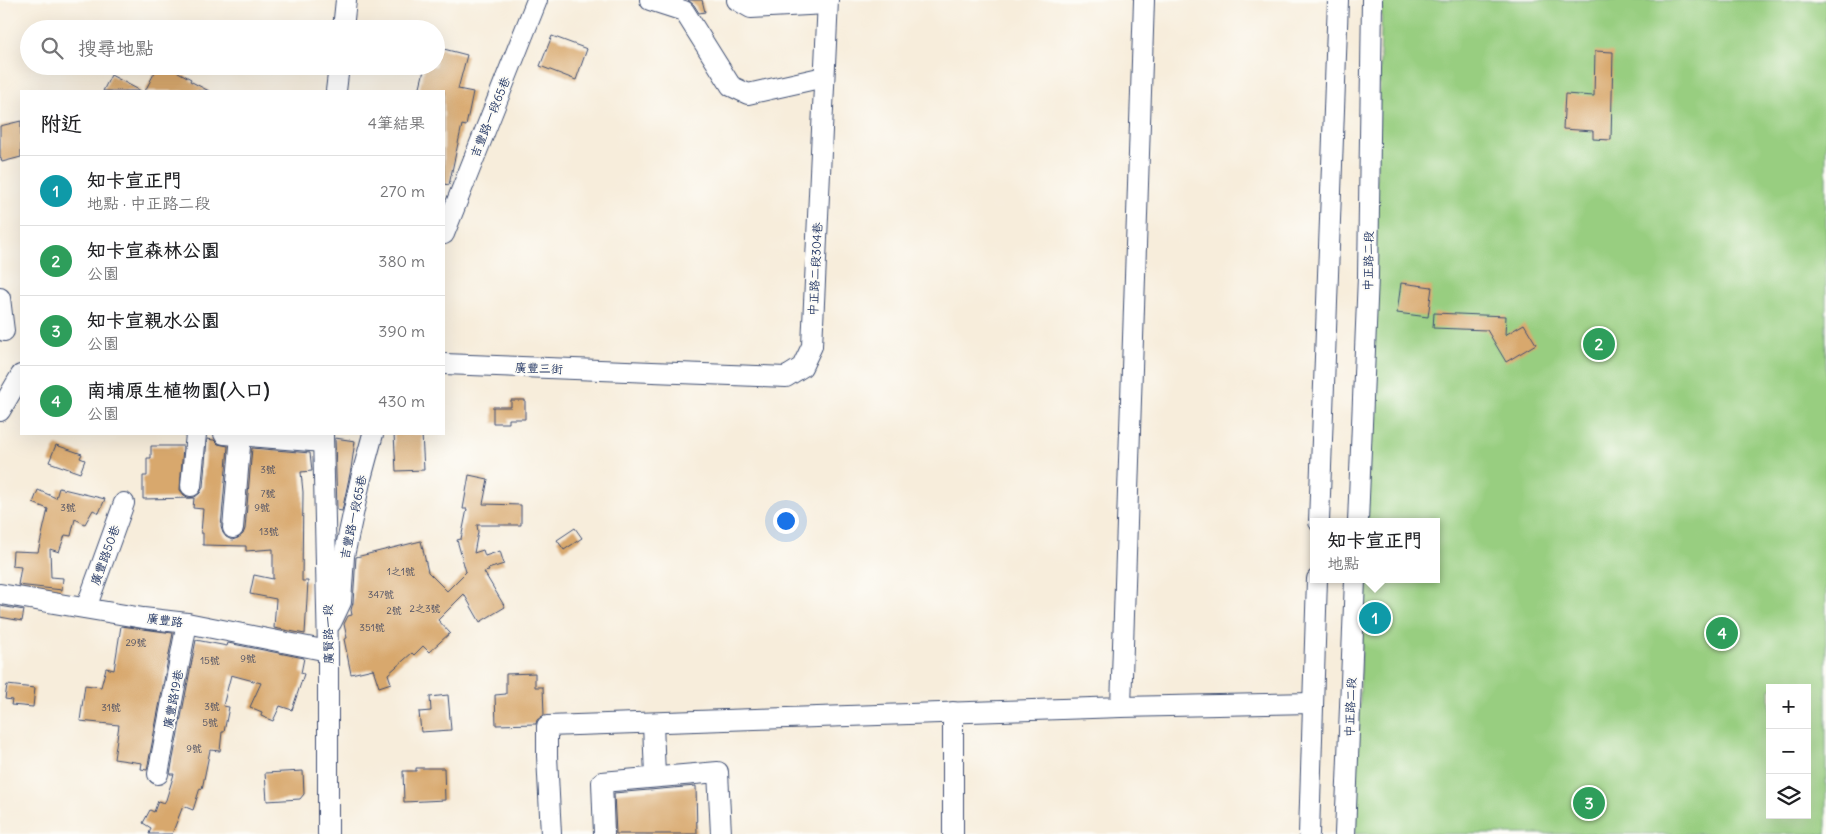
<!DOCTYPE html>
<html lang="zh-TW">
<head>
<meta charset="utf-8">
<style>
	body { margin:0; font-family:Delius,"LXGW WenKai TC",sans-serif; background:#f6f6f6; color:#202124 }
	.controls { position:absolute; right:15px; bottom:15px; display:grid; overflow:hidden; border-radius:0px; box-shadow:0 5px 20px #0002 }
	.controls button { width:45px; height:45px; display:grid; place-items:center; padding:0; border:0; border-bottom:1px solid #e0e0e0; background:#fff; color:#202124; font:25px sans-serif }
	.you { position:absolute; left:785px; top:520px; width:18px; height:18px; margin:-12px; border:4px solid #fff; border-radius:50%; background:#1a73e8; box-shadow:0 0 0 8px #1a73e833 }
	.badge { display:grid; place-items:center; width:32px; height:32px; border-radius:50%; background:#d1495b; color:#fff; font-size:16px; font-weight:700 }
	.pin { position:absolute; translate:-50% -50%; border:2px solid #fff; box-shadow:0 1px 5px #0006 }
	.popup { position:absolute; left:1310px; top:518px; width:130px; height:65px; box-sizing:border-box; display:grid; place-content:center; border-radius:0px; background:#fff; filter:drop-shadow(0 1px 4px #0005); font-size:16px; white-space:nowrap; color:#757577 }
	.popup b { font-size:19px; color:#202124 }
	.popup::after { content:''; position:absolute; left:50%; top:100%; margin-left:-10px; border:10px solid transparent; border-top-color:#fff }
	.list { margin:0; padding:0; list-style:none }
	h2 { display:flex; justify-content:space-between; align-items:center; height:65px; margin:0; padding:0 20px; font-size:21px }
	h2 small { font-size:16px; font-weight:400; color:#757577 }
	.list li { display:grid; grid-template-columns:32px 1fr auto; gap:15px; align-items:center; box-sizing:border-box; height:70px; padding:0 20px; border-top:1px solid #e0e0e0 }
	.list b { display:block; font-size:19px; white-space:nowrap }
	.list p { margin:0; font-size:16px; white-space:nowrap; color:#757577 }
	.list em { font-size:16px; font-style:normal; color:#757577 }
	.icon { flex:none; width:28px; height:28px; fill:none; stroke:currentColor; stroke-width:2; stroke-linecap:round; stroke-linejoin:round }
	.map { position:relative; flex:none; width:1826px; height:834px; overflow:hidden }
	.search { position:absolute; background:#fff; box-shadow:0 5px 20px #0002; left:20px; top:20px; width:425px; height:55px; display:flex; align-items:center; gap:12px; box-sizing:border-box; padding:0 18px; border-radius:28px; color:#757577; font-size:19px }
	.panel { position:absolute; background:#fff; box-shadow:0 5px 20px #0002; left:20px; top:90px; width:425px; height:345px; border-radius:0px }
	.map>svg:first-child { display:block }
	.green { fill:#98ce80; stroke:#5a7e6f; fill-rule:evenodd }
	.building { fill:#d8a86d }
	.lines { fill:none; stroke-linecap:round; stroke-linejoin:round }
	.minor-casing { stroke:#3c4c71; stroke-width:22 }
	.minor { stroke:#fff; stroke-width:20 }
	.labels { text-anchor:middle; dominant-baseline:central; stroke-width:4; stroke-linejoin:round; paint-order:stroke }
	.number-label { font-size:10px; fill:#4a4d62 }
	.street-label { font-size:12px; fill:#1b2f5e; stroke:#fdfcf7 }
</style>
</head>
<body>
<div class="map">
<svg width="1826" height="834" viewBox="0 0 1826 834">
	<rect width="100%" height="100%" fill="#fdfcf7"/>
	<filter id="ink" filterUnits="userSpaceOnUse"><feTurbulence type="fractalNoise" baseFrequency=".02" numOctaves="2"/><feDisplacementMap in="SourceGraphic" scale="10" xChannelSelector="R" yChannelSelector="G"/><feConvolveMatrix kernelMatrix="1 2 1 2 8 2 1 2 1" color-interpolation-filters="sRGB"/></filter>
	<filter id="wash" filterUnits="userSpaceOnUse"><feTurbulence type="fractalNoise" baseFrequency=".0096" numOctaves="4" result="noise"/><feDisplacementMap in="SourceGraphic" scale="20" xChannelSelector="R" yChannelSelector="G"/><feGaussianBlur stdDeviation="1.12" result="paint"/><feColorMatrix in="noise" values="0 0 0 0 0 0 0 0 0 0 0 0 0 0 0 0 0 1.4 0 .05"/><feComposite in="paint" operator="in"/></filter>
	<g filter="url(#wash)">
		<rect width="100%" height="100%" fill="#f7eddb"/>
		<!-- green -->
		<path class="green" d="M 1382,0 L 1826,0 L 1826,834 L 1355,834 L 1364,579 L 1436,579 L 1436,522 L 1365,522 ZM 1770,688 L 1807,688 L 1807,815 L 1770,815 Z"/>
		<g id="blocks">
			<!-- building -->
			<g class="building">
				<path d="M 688,0 L 702,0 L 705,12 L 699,13 L 694,5 Z"/>
				<path d="M 552,36 L 587,49 L 576,80 L 540,66 Z"/>
				<path d="M 436,47 L 467,55 L 458,89 L 473,92 L 466,126 L 462,125 L 449,185 L 444,184 L 444,91 L 419,91 L 425,66 L 436,66 Z"/>
				<path d="M 1595,51 L 1613,52 L 1611,140 L 1593,139 L 1593,131 L 1563,129 L 1565,94 L 1594,96 Z"/>
				<path d="M 158,66 L 167,66 L 191,79 L 190,81 L 209,91 L 145,91 Z"/>
				<path d="M 111,75 L 141,91 L 103,91 Z"/>
				<path d="M 21,121 L 21,157 L 2,162 L 0,156 L 0,126 Z"/>
				<path d="M 1401,283 L 1432,287 L 1428,317 L 1397,313 Z"/>
				<path d="M 1434,313 L 1506,316 L 1505,335 L 1524,324 L 1536,344 L 1506,362 L 1487,330 L 1433,328 Z"/>
				<path d="M 511,400 L 525,400 L 525,419 L 509,419 L 509,423 L 493,423 L 493,407 L 511,407 Z"/>
				<path d="M 394,434 L 422,434 L 424,470 L 396,471 Z"/>
				<path d="M 335,438 L 355,441 L 351,469 L 342,511 L 337,510 Z"/>
				<path d="M 207,439 L 214,440 L 218,444 L 228,446 L 221,527 L 223,533 L 226,537 L 232,540 L 238,538 L 243,534 L 245,529 L 252,448 L 310,453 L 312,471 L 301,472 L 303,492 L 302,581 L 308,581 L 305,634 L 274,628 L 276,599 L 250,594 L 254,575 L 273,579 L 273,549 L 246,551 L 246,546 L 203,545 L 203,533 L 201,533 L 203,509 L 193,508 L 194,498 L 143,499 L 143,476 L 147,476 L 147,458 L 151,458 L 151,446 L 183,446 L 180,490 L 184,495 L 189,498 L 195,497 L 200,493 L 203,487 Z"/>
				<path d="M 56,445 L 82,454 L 80,458 L 85,460 L 80,473 L 49,462 Z"/>
				<path d="M 469,475 L 488,479 L 483,504 L 521,505 L 521,525 L 477,525 L 478,532 L 474,553 L 483,550 L 485,556 L 500,551 L 504,564 L 488,569 L 489,571 L 484,572 L 505,607 L 480,622 L 464,594 L 438,620 L 450,633 L 429,652 L 423,646 L 414,655 L 412,653 L 388,674 L 391,683 L 379,687 L 373,669 L 351,674 L 344,639 L 347,638 L 344,624 L 348,616 L 352,615 L 351,610 L 353,603 L 356,557 L 421,541 L 428,572 L 447,591 L 466,572 L 457,540 L 461,539 L 467,509 L 463,509 Z"/>
				<path d="M 59,488 L 105,499 L 99,513 L 93,510 L 85,524 L 75,519 L 71,536 L 65,535 L 59,552 L 50,549 L 51,577 L 63,578 L 62,590 L 18,585 L 21,567 L 12,566 L 13,551 L 38,552 L 48,509 L 33,503 L 38,490 L 56,498 Z"/>
				<path d="M 575,528 L 582,538 L 564,550 L 557,540 Z"/>
				<path d="M 0,606 L 24,610 L 22,621 L 0,617 Z"/>
				<path d="M 121,626 L 173,633 L 147,770 L 141,769 L 142,763 L 114,759 L 119,725 L 80,721 L 85,685 L 101,687 L 106,668 L 114,670 Z"/>
				<path d="M 196,640 L 227,646 L 228,643 L 304,658 L 301,673 L 304,674 L 292,710 L 280,706 L 273,721 L 261,716 L 262,712 L 250,707 L 261,683 L 231,675 L 223,706 L 229,707 L 224,732 L 222,732 L 220,751 L 210,750 L 202,789 L 200,788 L 193,810 L 183,806 L 172,834 L 149,834 L 151,828 L 143,823 L 150,810 L 154,812 L 158,801 L 164,803 L 166,800 L 174,774 L 170,774 Z"/>
				<path d="M 535,673 L 535,687 L 543,687 L 544,715 L 537,720 L 536,724 L 496,725 L 495,695 L 506,694 L 506,674 Z"/>
				<path d="M 7,685 L 35,688 L 33,707 L 11,705 L 12,700 L 5,699 Z"/>
				<path d="M 448,695 L 451,730 L 421,732 L 419,712 L 431,711 L 430,697 Z"/>
				<path d="M 416,768 L 444,768 L 445,800 L 404,802 L 403,771 L 416,771 Z"/>
				<path d="M 303,771 L 304,794 L 300,799 L 267,801 L 265,773 Z"/>
				<path d="M 696,786 L 697,834 L 616,834 L 614,793 Z"/>
			</g>
		</g>
	</g>
	<g filter="url(#ink)">
		<use href="#blocks" fill-opacity="0" stroke="#3c4c71" stroke-width="1"/>
		<g class="lines">
			<defs>
				<g id="minor">
					<path d="M 650,0 L 684,11 L 731,86 L 748,94 L 824,77"/>
					<path d="M 737,0 L 751,8 L 827,4"/>
					<path d="M 343,29 L 346,0"/>
					<path d="M 336,91 L 339,66"/>
					<path d="M 444,234 L 537,0"/>
					<path d="M 0,298 L 4,331"/>
					<path d="M 444,364 L 786,377 L 802,367 L 812,346 L 828,0"/>
					<path d="M 0,411 L 21,375"/>
					<path d="M 224,434 L 323,442"/>
					<path d="M 323,434 L 328,651 L 328,834"/>
					<path d="M 191,486 L 196,434"/>
					<path d="M 1319,522 L 1338,0"/>
					<path d="M 1358,522 L 1368,276 L 1372,0"/>
					<path d="M 233,528 L 241,435"/>
					<path d="M 0,594 L 143,618 L 187,623 L 328,651"/>
					<path d="M 86,608 L 124,503"/>
					<path d="M 331,623 L 341,602 L 344,556 L 360,482 L 373,434"/>
					<path d="M 1121,707 L 1312,703"/>
					<path d="M 953,712 L 953,834"/>
					<path d="M 653,723 L 655,777"/>
					<path d="M 158,774 L 187,623"/>
					<path d="M 551,834 L 547,756 L 547,726 L 1121,707 L 1144,0"/>
					<path d="M 604,834 L 602,782 L 718,772 L 721,834"/>
					<path d="M 1309,834 L 1317,579"/>
					<path d="M 1345,834 L 1355,579"/>
				</g>
			</defs>
			<!-- minor casing -->
			<use href="#minor" class="minor-casing"/>
			<!-- minor -->
			<use href="#minor" class="minor"/>
		</g>
	</g>
	<g class="labels">
		<!-- number labels -->
		<g class="number-label">
			<text x="268" y="469">3號</text>
			<text x="268" y="493">7號</text>
			<text x="68" y="507">3號</text>
			<text x="262" y="507">9號</text>
			<text x="269" y="531">13號</text>
			<text x="401" y="571">1之1號</text>
			<text x="381" y="594">347號</text>
			<text x="425" y="608">2之3號</text>
			<text x="394" y="610">2號</text>
			<text x="372" y="627">351號</text>
			<text x="136" y="642">29號</text>
			<text x="248" y="658">9號</text>
			<text x="210" y="660">15號</text>
			<text x="212" y="706">3號</text>
			<text x="111" y="707">31號</text>
			<text x="210" y="722">5號</text>
			<text x="194" y="748">9號</text>
		</g>
		<!-- street labels -->
		<g class="street-label">
			<text transform="translate(490 117) rotate(-68)">吉豐路一段65巷</text>
			<text transform="translate(1368 261) rotate(-89)">中正路二段</text>
			<text transform="translate(815 269) rotate(-87)">中正路二段304巷</text>
			<text transform="translate(539 368) rotate(2)">廣豐三街</text>
			<text transform="translate(353 517) rotate(-78)">吉豐路一段65巷</text>
			<text transform="translate(105 555) rotate(-70)">廣豐路50巷</text>
			<text transform="translate(165 620) rotate(7)">廣豐路</text>
			<text transform="translate(328 634) rotate(-91)">廣賢路一段</text>
			<text transform="translate(173 699) rotate(-79)">廣豐路19巷</text>
			<text transform="translate(1350 707) rotate(-88)">中正路二段</text>
		</g>
	</g>
</svg>
<div class="controls">
<button>+</button>
<button>−</button>
<button><svg class="icon" aria-label="layers" viewBox="0 0 24 24"><path d="M12 4l9 5-9 5-9-5zM3 14l9 5 9-5"/></svg></button>
</div>
<div class="you"></div>
<div class="pin badge" style="left:1375px;top:618px;background:#0f9aa8">1</div>
<div class="popup"><b>知卡宣正門</b>地點</div>
<div class="pin badge" style="left:1599px;top:344px;background:#2e9e5b">2</div>
<div class="pin badge" style="left:1589px;top:803px;background:#2e9e5b">3</div>
<div class="pin badge" style="left:1722px;top:633px;background:#2e9e5b">4</div>
<div class="search"><svg class="icon" aria-label="search" viewBox="0 0 24 24"><circle cx="10" cy="10" r="6"/><path d="M15 15l6 6"/></svg>搜尋地點</div>
<section class="panel">
<h2>附近<small>4筆結果</small></h2>
<ul class="list">
<li><span class="badge" style="background:#0f9aa8">1</span><div><b>知卡宣正門</b><p>地點 · 中正路二段</p></div><em>270 m</em></li>
<li><span class="badge" style="background:#2e9e5b">2</span><div><b>知卡宣森林公園</b><p>公園</p></div><em>380 m</em></li>
<li><span class="badge" style="background:#2e9e5b">3</span><div><b>知卡宣親水公園</b><p>公園</p></div><em>390 m</em></li>
<li><span class="badge" style="background:#2e9e5b">4</span><div><b>南埔原生植物園(入口)</b><p>公園</p></div><em>430 m</em></li>
</ul>
</section>
</div>
</body>
</html>
